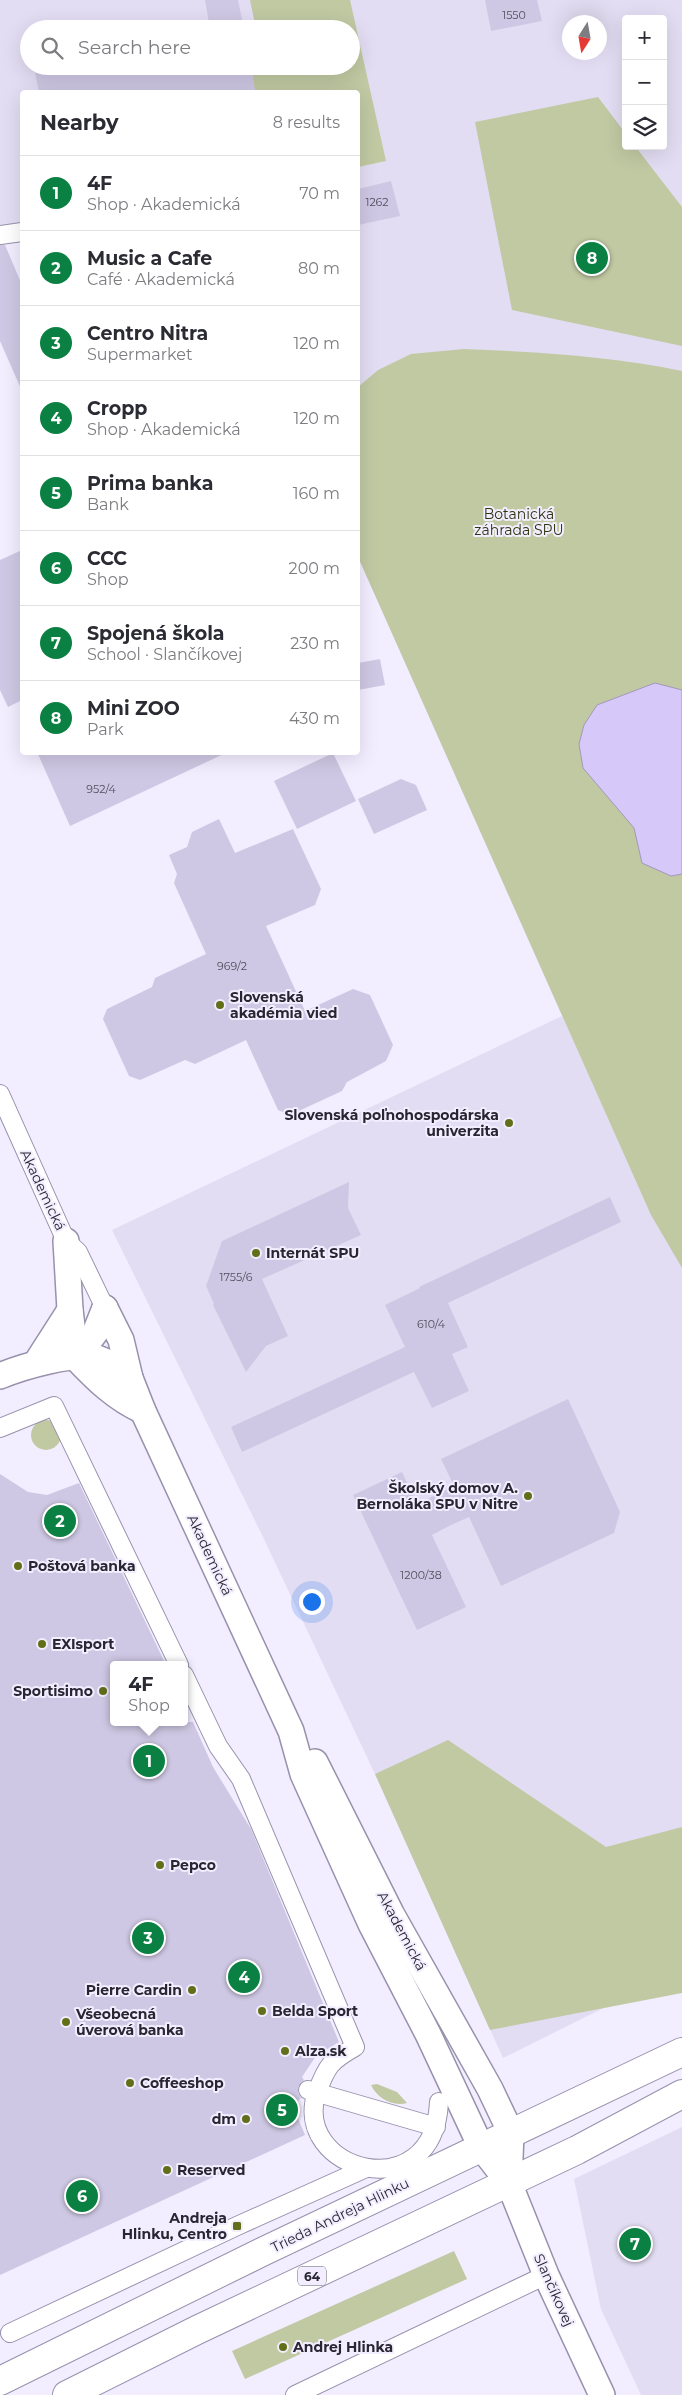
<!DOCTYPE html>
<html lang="en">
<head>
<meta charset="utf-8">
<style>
	body { margin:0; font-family:Montserrat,sans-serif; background:#f7f7f7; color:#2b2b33 }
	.controls { position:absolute; right:15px; top:15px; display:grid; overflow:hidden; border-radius:5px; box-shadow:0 5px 20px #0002 }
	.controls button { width:45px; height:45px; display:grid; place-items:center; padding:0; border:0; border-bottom:1px solid #e1e1e2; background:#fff; color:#2b2b33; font:25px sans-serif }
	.compass { position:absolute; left:562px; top:15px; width:45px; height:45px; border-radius:50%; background:#fff; box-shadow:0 5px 20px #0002; rotate:191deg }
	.you { position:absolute; left:311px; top:1601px; width:18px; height:18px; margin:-12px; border:4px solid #fff; border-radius:50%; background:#1a73e8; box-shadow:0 0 0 8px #1a73e833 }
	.badge { display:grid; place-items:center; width:32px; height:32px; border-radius:50%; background:#0b8043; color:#fff; font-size:16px; font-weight:700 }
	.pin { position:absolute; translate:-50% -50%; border:2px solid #fff; box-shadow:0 1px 5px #0006 }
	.popup { position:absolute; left:110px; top:1661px; width:78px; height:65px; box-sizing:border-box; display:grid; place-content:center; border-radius:5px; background:#fff; filter:drop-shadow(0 1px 4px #0005); font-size:16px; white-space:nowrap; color:#7c7c81 }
	.popup b { font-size:19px; color:#2b2b33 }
	.popup::after { content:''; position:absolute; left:50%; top:100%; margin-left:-10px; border:10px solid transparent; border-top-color:#fff }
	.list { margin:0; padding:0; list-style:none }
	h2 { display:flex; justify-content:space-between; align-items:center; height:65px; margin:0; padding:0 20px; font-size:21px }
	h2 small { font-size:16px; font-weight:400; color:#7c7c81 }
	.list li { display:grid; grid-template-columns:32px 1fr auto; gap:15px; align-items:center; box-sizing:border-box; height:75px; padding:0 20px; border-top:1px solid #e1e1e2 }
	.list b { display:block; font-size:19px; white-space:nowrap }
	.list p { margin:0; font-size:16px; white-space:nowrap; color:#7c7c81 }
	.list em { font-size:16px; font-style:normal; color:#7c7c81 }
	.icon { flex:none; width:28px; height:28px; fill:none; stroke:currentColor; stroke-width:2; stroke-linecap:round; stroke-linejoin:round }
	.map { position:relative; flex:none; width:682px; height:2395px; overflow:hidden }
	.search { position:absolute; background:#fff; box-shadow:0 5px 20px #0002; left:20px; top:20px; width:340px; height:55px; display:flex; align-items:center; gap:12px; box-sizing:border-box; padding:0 18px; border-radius:28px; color:#7c7c81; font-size:19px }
	.panel { position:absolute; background:#fff; box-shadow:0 5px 20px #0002; left:20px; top:90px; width:340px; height:665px; border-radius:5px }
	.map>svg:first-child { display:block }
	.built { fill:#e3ddf3; fill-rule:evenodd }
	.green { fill:#c1c9a3 }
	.water { fill:#d6c9f9; stroke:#a298bd }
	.building { fill:#cfc8e4 }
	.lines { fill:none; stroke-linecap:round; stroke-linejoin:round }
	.street-casing { stroke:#9891ac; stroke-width:20 }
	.secondary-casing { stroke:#9891ac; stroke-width:28 }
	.primary-casing { stroke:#9891ac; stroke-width:30 }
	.street { stroke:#fff; stroke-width:18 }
	.secondary { stroke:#fff; stroke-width:25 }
	.primary { stroke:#fff; stroke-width:28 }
	.poi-dot { fill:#626e18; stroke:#f2edff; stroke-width:2 }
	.labels { text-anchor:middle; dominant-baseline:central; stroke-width:4; stroke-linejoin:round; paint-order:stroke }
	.number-label { font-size:11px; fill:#524e5e }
	.shield { fill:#f2edff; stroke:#65626f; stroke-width:1 }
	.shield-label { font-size:12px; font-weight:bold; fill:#292631 }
	.park-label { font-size:14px; fill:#2e340d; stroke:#f2edff }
	.poi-label { font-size:14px; font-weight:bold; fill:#292631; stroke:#f2edff; text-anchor:start }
	.street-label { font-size:14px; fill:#292631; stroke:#f2edff }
</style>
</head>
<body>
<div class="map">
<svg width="682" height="2395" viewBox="0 0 682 2395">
	<rect width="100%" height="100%" fill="#f2edff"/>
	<!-- built -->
	<g class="built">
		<path d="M 0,0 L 682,0 L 682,1969 L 503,2058 L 375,1774 L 263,1537 L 112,1230 L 562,1016 L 358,557 L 358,92 L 22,92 L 22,232 L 0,233 ZM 626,19 L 663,19 L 663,146 L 626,146 ZM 570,22 L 600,22 L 600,52 L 570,52 ZM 29,29 L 351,29 L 351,66 L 29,66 Z"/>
		<path d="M 682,2127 L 682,2395 L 641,2395 L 601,2309 L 574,2179 Z"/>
	</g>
	<!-- green -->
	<g class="green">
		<path d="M 250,0 L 350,0 L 386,161 L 358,167 L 358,92 L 255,92 L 251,66 L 351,66 L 351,29 L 256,29 Z"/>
		<path d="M 598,97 L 626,134 L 626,146 L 635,146 L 682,207 L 682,346 L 512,310 L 475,122 Z"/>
		<path d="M 464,349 C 537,352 610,356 682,371 L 682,1268 L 651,1215 L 358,557 L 358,387 L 378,370 L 411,354 Z"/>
		<circle cx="46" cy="1435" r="15"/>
		<path d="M 448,1740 L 606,1847 L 682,1827 L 682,1993 L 490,2030 L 375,1774 Z"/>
		<path d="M 377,2084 L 397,2092 L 407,2103 C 392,2107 377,2098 371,2085 Z"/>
		<path d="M 454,2251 L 467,2279 L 245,2379 L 232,2351 Z"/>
	</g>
	<!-- water -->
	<path class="water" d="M 655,683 L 682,690 L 682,874 L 671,876 L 642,863 L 634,828 L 583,768 L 579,744 L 584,725 L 597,705 Z"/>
	<!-- building -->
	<g class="building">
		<path d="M 205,0 L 238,0 L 244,29 L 210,29 Z"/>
		<path d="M 485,0 L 537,0 L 542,21 L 491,31 Z"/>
		<path d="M 69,66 L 198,66 L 200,74 L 237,66 L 251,66 L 255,92 L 39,92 L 35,73 Z"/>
		<path d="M 391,181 L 400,216 L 358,225 L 358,189 Z"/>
		<path d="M 0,245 L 5,245 L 22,285 L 22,391 L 0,341 Z"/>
		<path d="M 22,550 L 22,700 L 8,707 L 0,690 L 0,560 Z"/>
		<path d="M 380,659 L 385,685 L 358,690 L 358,663 Z"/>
		<path d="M 37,752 L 228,752 L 70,826 Z"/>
		<path d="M 333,753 L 356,801 L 297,829 L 274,781 Z"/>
		<path d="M 401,779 L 416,785 L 427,810 L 374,834 L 358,799 Z"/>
		<path d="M 219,819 L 235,853 L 293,829 L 321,889 L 315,905 L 266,926 L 305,1011 L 353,989 L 370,995 L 393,1045 L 386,1061 L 347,1082 L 342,1091 L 290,1115 L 278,1110 L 246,1040 L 195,1064 L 185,1060 L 140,1080 L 129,1076 L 103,1019 L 107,1009 L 152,987 L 155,978 L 206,954 L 174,883 L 177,874 L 169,855 L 187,847 L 192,832 Z"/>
		<path d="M 349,1182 L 348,1208 L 361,1235 L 262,1279 L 288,1336 L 266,1346 L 246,1372 L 213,1305 L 214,1304 L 206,1286 L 222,1241 Z"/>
		<path d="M 610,1197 L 621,1222 L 448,1303 L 468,1347 L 452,1354 L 469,1391 L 432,1408 L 414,1372 L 242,1452 L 231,1427 L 405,1347 L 385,1305 L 420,1288 L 419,1287 Z"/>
		<path d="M 568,1399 L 620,1512 L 614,1533 L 501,1586 L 469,1517 L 451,1525 L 432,1535 L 466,1607 L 417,1630 L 353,1495 L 402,1472 L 417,1504 L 454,1486 L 441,1459 Z"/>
		<path d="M 0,1474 L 28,1492 L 47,1495 L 79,1483 L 166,1665 L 114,1665 L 114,1722 L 193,1722 L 213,1767 L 251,1829 L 339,2042 L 316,2056 L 302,2077 L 304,2080 L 298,2087 L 298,2093 L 301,2098 L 297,2102 L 297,2116 L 305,2135 L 0,2275 Z"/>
	</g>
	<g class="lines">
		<defs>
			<g id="street">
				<path d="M 0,235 L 22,232"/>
				<path d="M 0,1094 L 66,1241 L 78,1252 L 105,1308"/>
				<path d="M 0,1428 L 54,1406 L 179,1665"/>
				<path d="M 184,1675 L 218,1746 L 241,1779 L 355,2047 C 330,2061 327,2066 317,2092 C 290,2171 434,2211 439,2102"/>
				<path d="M 308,2090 L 436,2127"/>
				<path d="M 10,2333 L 237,2226 L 364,2169"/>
				<path d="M 295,2395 L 546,2275"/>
			</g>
			<g id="secondary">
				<path d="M 66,1241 L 70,1310 L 76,1358"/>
				<path d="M 105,1308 L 121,1340 L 130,1378 L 143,1411 L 291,1731 L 303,1774 L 371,1924 L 428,2034 L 481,2147 L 509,2183 L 546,2275 L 602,2395"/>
				<path d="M 76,1358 C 97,1380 115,1398 143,1411"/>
				<path d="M 76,1358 L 95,1333 L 105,1308"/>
				<path d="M 36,1363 L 70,1310"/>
				<path d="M 0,1376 C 21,1367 76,1351 97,1358 C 110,1362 120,1370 130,1378"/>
				<path d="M 315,1762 L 392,1915 L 490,2089 L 511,2133 L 509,2183"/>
			</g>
			<g id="primary">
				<path d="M 0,2381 L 262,2252 L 682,2052"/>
				<path d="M 67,2395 L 197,2330 L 577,2150 L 682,2094"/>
			</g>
		</defs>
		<!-- street casing -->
		<use href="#street" class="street-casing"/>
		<!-- secondary casing -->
		<use href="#secondary" class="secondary-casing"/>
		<!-- primary casing -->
		<use href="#primary" class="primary-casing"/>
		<!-- street -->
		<use href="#street" class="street"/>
		<!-- secondary -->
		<use href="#secondary" class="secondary"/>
		<!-- primary -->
		<use href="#primary" class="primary"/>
	</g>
	<!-- markers -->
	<g class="poi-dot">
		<circle cx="220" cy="1005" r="5"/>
		<circle cx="509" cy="1123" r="5"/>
		<circle cx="256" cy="1253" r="5"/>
		<circle cx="528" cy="1496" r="5"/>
		<circle cx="18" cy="1566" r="5"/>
		<circle cx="42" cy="1644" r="5"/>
		<circle cx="103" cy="1691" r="5"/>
		<circle cx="160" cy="1865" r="5"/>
		<circle cx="192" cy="1990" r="5"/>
		<circle cx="262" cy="2011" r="5"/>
		<circle cx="66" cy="2022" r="5"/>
		<circle cx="285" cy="2051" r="5"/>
		<circle cx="130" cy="2083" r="5"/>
		<circle cx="246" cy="2119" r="5"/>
		<circle cx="167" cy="2170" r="5"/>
		<rect x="232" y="2221" width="10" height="10" rx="2.5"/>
		<circle cx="283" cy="2347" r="5"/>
	</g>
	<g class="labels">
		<!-- number labels -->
		<g class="number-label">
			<text x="514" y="15">1550</text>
			<text x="377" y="202">1262</text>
			<text x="101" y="789">952/4</text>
			<text x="232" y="966">969/2</text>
			<text x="236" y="1277">1755/6</text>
			<text x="431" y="1324">610/4</text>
			<text x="421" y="1575">1200/38</text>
		</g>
		<!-- shield labels -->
		<rect class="shield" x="298" y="2266.5" width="28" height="19" rx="4"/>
		<g class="shield-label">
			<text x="312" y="2276">64</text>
		</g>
		<!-- park labels -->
		<g class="park-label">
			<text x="519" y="514">Botanická<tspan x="519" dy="16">záhrada SPU</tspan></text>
		</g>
		<!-- poi labels -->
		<g class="poi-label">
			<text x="230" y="997">Slovenská<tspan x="230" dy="16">akadémia vied</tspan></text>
			<text x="499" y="1115" text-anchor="end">Slovenská poľnohospodárska<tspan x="499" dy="16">univerzita</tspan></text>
			<text x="266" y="1253">Internát SPU</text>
			<text x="518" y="1488" text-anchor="end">Školský domov A.<tspan x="518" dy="16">Bernoláka SPU v Nitre</tspan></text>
			<text x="28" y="1566">Poštová banka</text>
			<text x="52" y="1644">EXIsport</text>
			<text x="93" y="1691" text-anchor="end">Sportisimo</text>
			<text x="170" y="1865">Pepco</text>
			<text x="182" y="1990" text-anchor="end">Pierre Cardin</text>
			<text x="272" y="2011">Belda Sport</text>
			<text x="76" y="2014">Všeobecná<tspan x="76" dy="16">úverová banka</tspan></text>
			<text x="295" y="2051">Alza.sk</text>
			<text x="140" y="2083">Coffeeshop</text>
			<text x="236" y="2119" text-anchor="end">dm</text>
			<text x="177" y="2170">Reserved</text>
			<text x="227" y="2218" text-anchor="end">Andreja<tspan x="227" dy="16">Hlinku, Centro</tspan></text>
			<text x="293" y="2347">Andrej Hlinka</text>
		</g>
		<!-- street labels -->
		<g class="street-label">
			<text transform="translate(43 1190) rotate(65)">Akademická</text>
			<text transform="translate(210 1555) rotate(65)">Akademická</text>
			<text transform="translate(402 1931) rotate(62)">Akademická</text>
			<text transform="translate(340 2215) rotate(-26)">Trieda Andreja Hlinku</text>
			<text transform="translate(554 2290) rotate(66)">Slančíkovej</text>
		</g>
	</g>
</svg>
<div class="controls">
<button>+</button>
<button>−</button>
<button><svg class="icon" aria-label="layers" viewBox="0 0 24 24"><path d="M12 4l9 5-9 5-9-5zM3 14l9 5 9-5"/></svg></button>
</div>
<svg class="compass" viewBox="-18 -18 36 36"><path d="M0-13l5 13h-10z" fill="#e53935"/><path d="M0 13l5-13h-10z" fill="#7c7c81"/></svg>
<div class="you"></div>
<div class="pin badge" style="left:149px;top:1761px">1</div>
<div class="popup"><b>4F</b>Shop</div>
<div class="pin badge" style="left:60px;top:1521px">2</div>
<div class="pin badge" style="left:148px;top:1938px">3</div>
<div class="pin badge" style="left:244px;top:1977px">4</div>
<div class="pin badge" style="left:282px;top:2110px">5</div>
<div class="pin badge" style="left:82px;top:2196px">6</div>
<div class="pin badge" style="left:635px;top:2244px">7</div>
<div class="pin badge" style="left:592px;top:258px">8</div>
<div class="search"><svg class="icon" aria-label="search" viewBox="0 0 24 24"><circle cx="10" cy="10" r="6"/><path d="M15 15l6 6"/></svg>Search here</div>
<section class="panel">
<h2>Nearby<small>8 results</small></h2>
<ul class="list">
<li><span class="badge">1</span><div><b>4F</b><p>Shop · Akademická</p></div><em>70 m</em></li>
<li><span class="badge">2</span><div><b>Music a Cafe</b><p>Café · Akademická</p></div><em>80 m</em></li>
<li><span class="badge">3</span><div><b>Centro Nitra</b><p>Supermarket</p></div><em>120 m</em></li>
<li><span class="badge">4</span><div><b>Cropp</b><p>Shop · Akademická</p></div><em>120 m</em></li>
<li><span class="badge">5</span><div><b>Prima banka</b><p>Bank</p></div><em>160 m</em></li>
<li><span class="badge">6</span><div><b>CCC</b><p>Shop</p></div><em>200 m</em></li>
<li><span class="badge">7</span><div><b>Spojená škola</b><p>School · Slančíkovej</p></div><em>230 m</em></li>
<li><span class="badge">8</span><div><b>Mini ZOO</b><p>Park</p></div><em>430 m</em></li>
</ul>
</section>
</div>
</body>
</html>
